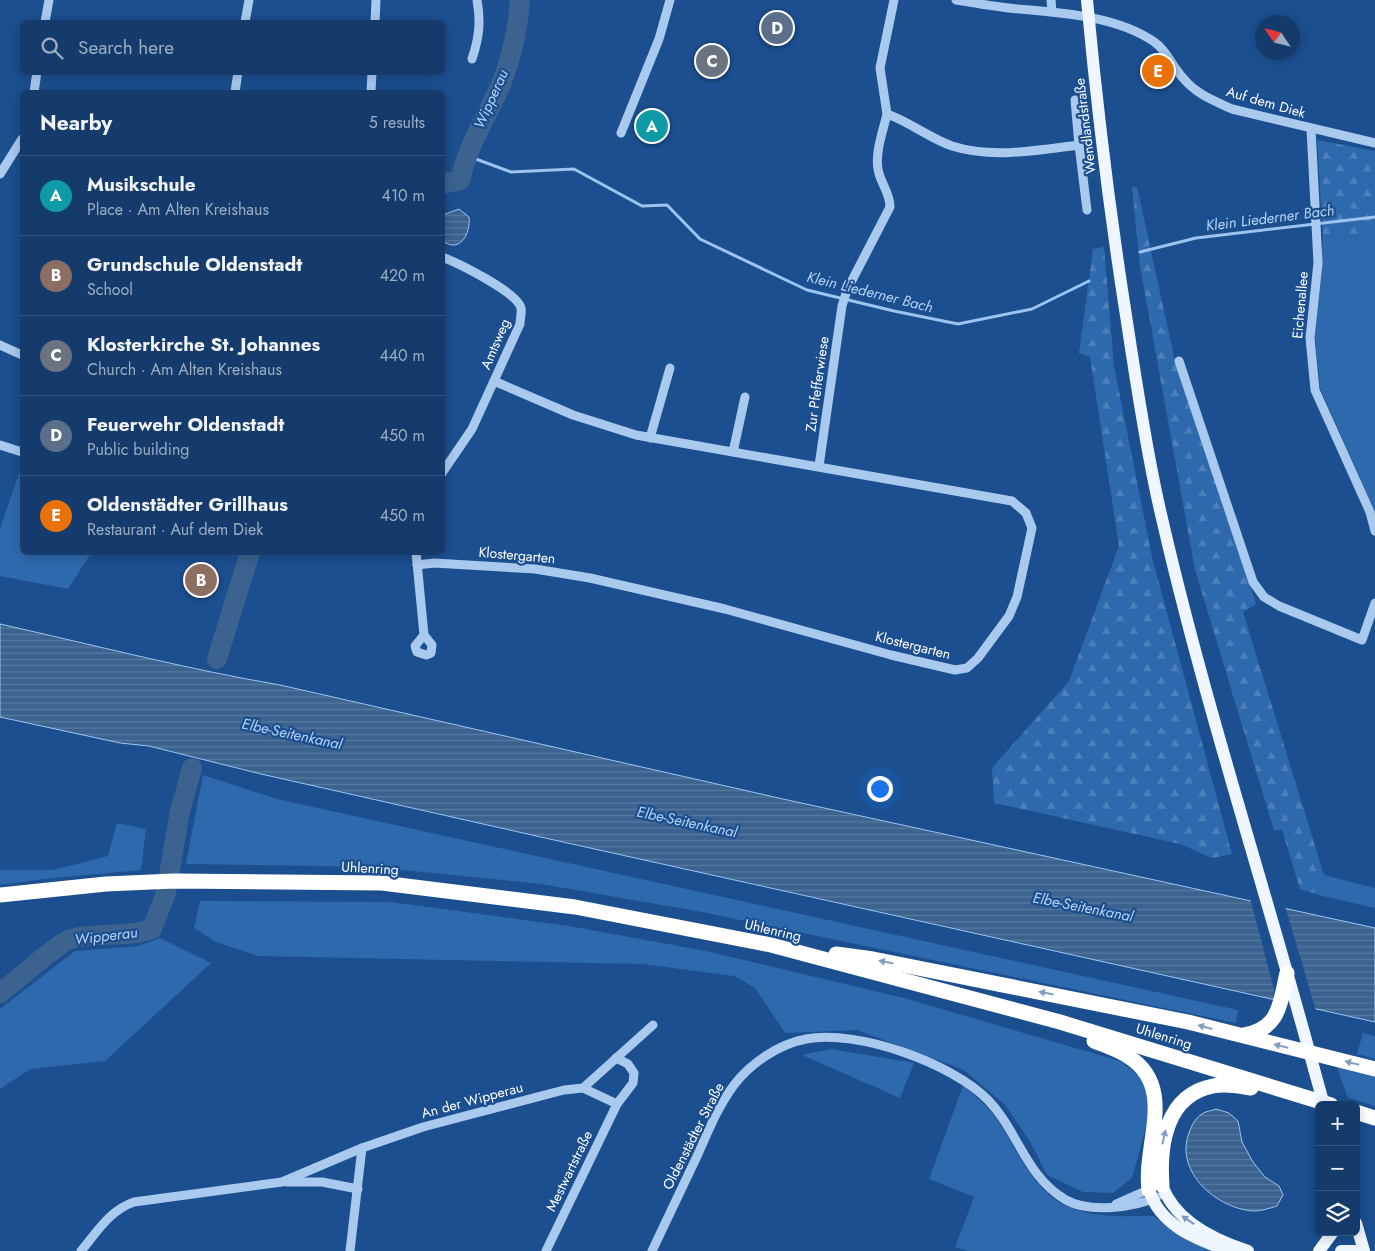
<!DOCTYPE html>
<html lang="en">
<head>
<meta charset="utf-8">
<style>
	body { margin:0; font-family:Jost,sans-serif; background:#214673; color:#f1f3f6 }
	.controls { position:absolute; right:15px; bottom:15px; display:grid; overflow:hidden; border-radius:8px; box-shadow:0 2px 12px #0003 }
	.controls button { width:45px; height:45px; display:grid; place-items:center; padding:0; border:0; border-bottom:1px solid #33557e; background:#143b6b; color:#f1f3f6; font:25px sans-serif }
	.compass { position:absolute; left:1255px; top:15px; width:45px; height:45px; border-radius:50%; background:#143b6b; box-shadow:0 2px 12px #0003; rotate:305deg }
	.you { position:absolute; left:879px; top:788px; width:18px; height:18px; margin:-12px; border:4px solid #fff; border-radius:50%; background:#1a73e8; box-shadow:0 0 0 8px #1a73e833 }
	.badge { display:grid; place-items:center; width:32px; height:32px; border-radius:50%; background:#e797bd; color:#fff; font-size:16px; font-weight:700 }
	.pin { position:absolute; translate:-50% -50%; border:2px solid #fff; box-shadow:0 1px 5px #0006 }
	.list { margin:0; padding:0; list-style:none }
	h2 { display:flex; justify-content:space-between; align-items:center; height:65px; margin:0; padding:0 20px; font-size:21px }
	h2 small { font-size:16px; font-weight:400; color:#9dadc1 }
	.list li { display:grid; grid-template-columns:32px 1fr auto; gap:15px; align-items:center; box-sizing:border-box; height:80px; padding:0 20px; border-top:1px solid #33557e }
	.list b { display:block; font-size:19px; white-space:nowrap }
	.list p { margin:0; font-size:16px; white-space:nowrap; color:#9dadc1 }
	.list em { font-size:16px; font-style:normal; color:#9dadc1 }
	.icon { flex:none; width:28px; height:28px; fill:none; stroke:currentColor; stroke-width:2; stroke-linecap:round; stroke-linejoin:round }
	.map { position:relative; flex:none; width:1375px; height:1251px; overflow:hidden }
	.search { position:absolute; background:#143b6b; box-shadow:0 2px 12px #0003; left:20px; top:20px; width:425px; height:55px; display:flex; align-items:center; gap:12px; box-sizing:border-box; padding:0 18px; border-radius:8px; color:#9dadc1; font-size:19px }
	.panel { position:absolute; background:#143b6b; box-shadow:0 2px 12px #0003; left:20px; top:90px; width:425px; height:465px; border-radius:8px }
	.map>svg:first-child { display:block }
	.grass { fill:#2e69ad }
	.forest { fill:url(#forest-firs) }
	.water { fill:url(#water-rules); stroke:#9cc4f0 }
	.pier { fill:#1b4f8f }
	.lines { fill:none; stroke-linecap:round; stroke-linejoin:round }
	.stream { stroke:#9cc4f0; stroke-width:3 }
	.river { stroke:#3c6290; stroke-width:20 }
	.minor { stroke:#a9c9ee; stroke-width:9 }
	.major { stroke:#f0f6ff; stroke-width:12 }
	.highway { stroke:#fff; stroke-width:15 }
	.major-bridge { stroke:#f0f6ff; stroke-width:12 }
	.oneway { fill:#829ec1 }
	.oneway2 { fill:#7b9ac1 }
	.labels { text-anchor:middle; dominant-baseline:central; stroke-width:4.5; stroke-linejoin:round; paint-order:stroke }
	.street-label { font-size:14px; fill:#fff; stroke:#1b4f8f }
	.water-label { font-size:15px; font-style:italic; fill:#b5d3f5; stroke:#1b4f8f }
</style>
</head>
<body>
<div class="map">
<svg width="1375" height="1251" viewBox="0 0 1375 1251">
	<defs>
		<pattern id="forest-firs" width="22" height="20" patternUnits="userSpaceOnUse" patternTransform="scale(1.25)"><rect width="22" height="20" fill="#2e69ad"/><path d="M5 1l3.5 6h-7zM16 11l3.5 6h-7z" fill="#4d80b9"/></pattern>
		<pattern id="water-rules" width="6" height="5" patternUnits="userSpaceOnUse" patternTransform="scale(1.25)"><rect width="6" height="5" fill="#3c6290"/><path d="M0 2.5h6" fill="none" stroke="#597aa1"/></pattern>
	</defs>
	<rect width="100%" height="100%" fill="#1b4f8f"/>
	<!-- grass -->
	<g class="grass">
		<path d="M 1375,233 L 1375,512 L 1320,388 L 1315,336 L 1323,237 Z"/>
		<path d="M 22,465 L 22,552 L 91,553 L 68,589 L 0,576 L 0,529 Z"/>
		<path d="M 203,775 L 277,799 L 1238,1010 L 1236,1023 L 702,912 L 541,884 L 373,867 L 186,864 Z"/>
		<path d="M 117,823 L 146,829 L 141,870 L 44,879 L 0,885 L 0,870 L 53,870 L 108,856 Z"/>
		<path d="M 1324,875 L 1375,888 L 1375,908 L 1323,896 Z"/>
		<path d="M 200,901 L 391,902 L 569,926 L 706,951 L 904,998 L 1120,1061 L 1143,1079 L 1151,1109 L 1132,1178 L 1113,1193 L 1083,1192 L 1047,1175 L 1031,1143 L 1005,1105 L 964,1070 L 857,1030 L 785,1033 L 755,988 L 734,976 L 642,964 L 258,956 L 216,942 L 194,928 Z"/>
		<path d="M 160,938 L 211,963 L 105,1061 L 30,1069 L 0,1089 L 0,1009 L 75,951 L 138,946 Z"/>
		<path d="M 1363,1033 L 1375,1036 L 1375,1059 L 1357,1054 Z"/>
		<path d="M 831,1049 L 914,1063 L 900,1098 L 802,1055 Z"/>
		<path d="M 1336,1065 L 1375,1076 L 1375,1106 L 1348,1098 Z"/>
		<path d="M 963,1086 C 975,1095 987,1106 996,1118 C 1018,1150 1034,1196 1074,1209 C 1100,1218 1127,1216 1154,1216 C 1172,1232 1191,1242 1213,1251 L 968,1251 L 955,1247 L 974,1197 L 929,1179 Z"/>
	</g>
	<!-- forest -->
	<g class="forest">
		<path d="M 1317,140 L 1375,151 L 1375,233 L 1323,237 Z"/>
		<path d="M 1132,187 L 1137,187 L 1175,361 L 1256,604 L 1243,612 L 1324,875 L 1323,896 L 1300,889 L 1282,830 L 1274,830 L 1195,570 L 1140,266 Z"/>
		<path d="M 1104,247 L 1114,366 L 1152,557 L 1232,854 L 1212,858 L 1180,844 L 994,803 L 992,768 L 1069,681 L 1119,546 L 1090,357 L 1079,353 L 1093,249 Z"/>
	</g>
	<!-- water -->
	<g class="water">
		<path d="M 459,209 L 469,217 C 471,233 460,254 443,241 L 443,215 Z"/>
		<path d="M 0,624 C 94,645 186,669 280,685 L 783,799 L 1375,928 L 1375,1022 L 563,842 L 261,774 L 149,746 L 120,743 L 0,717 Z"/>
		<path d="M 1216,1109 L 1229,1113 L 1238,1121 L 1242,1142 L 1253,1162 L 1265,1177 L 1279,1186 L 1283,1195 L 1277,1206 C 1270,1208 1262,1211 1255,1211 C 1218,1210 1174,1172 1189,1133 C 1191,1127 1195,1118 1202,1114 C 1205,1111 1212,1111 1216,1109 Z"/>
	</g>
	<!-- pier -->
	<path class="pier" d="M 1250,898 L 1285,906 L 1316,1011 L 1273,1002 L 1274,989 Z"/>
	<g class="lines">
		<!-- stream -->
		<g class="stream">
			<path d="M 465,155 L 511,172 L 574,169 L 642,206 L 667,205 L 700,239 L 807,290 L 894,311 L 958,324 L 1032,309 L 1089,281"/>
			<path d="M 1140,252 L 1196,238 L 1375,217"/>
		</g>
		<!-- river -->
		<g class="river">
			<path d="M 442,184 L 460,180 C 468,144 488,115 502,82 C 512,56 518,28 520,0"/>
			<path d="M 217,659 L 250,552"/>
			<path d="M 0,993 C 14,983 59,942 71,939 C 98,932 126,938 152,929 L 166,893 L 180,811 L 192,768"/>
		</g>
		<!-- minor -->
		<g class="minor">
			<path d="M 894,0 L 880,68 L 887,114 C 910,122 929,138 952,146 C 993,159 1038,150 1079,145 L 1087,210"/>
			<path d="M 956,0 C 974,3 991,6 1009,8 C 1056,13 1112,14 1153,41 C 1167,50 1172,67 1184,79 C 1196,94 1215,101 1232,109 L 1375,143"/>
			<path d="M 1051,0 L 1052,11"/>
			<path d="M 45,22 L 49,0"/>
			<path d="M 245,22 L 249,0"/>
			<path d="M 375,22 L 376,0"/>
			<path d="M 472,59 C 479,38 481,22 477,0"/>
			<path d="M 34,92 L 37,72"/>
			<path d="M 235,92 L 238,72"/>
			<path d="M 371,92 L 372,72"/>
			<path d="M 1075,100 L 1079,145"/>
			<path d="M 1311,129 L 1318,263 L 1310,338 L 1315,390 L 1370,512 L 1375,531"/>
			<path d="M 621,133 L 659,39 L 670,0"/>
			<path d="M 0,174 L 22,139"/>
			<path d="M 442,257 C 458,263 517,292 521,308 C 522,312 520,319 520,324 L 472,429 L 442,473"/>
			<path d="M 0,345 L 22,355"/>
			<path d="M 1179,361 L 1253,582 L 1264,597 L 1279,606 L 1362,640 L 1375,603"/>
			<path d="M 650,438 L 670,368"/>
			<path d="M 0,445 L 22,452"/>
			<path d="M 733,452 L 745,397"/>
			<path d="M 819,466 L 842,306 L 847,290 L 890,207 C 890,192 880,183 878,169 C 875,152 883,131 887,114"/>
			<path d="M 416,552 L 424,635 L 432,645 L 431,653 L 426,655 L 417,652 L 415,646 L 424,635"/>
			<path d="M 417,565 L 434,563 L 535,569 L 590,578 L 725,609 L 891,655 L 955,670 L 967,668 L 978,658 L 1009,616 L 1017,597 L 1032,528 L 1026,513 L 1012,501 L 636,435 L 573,415 L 494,381"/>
			<path d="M 583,1088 L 617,1104"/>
			<path d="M 287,1182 L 322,1182 L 358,1189"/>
			<path d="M 1116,1204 L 1152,1188"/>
			<path d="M 81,1251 C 97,1232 110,1210 134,1202 L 282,1182 L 362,1148 L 423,1127 L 564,1090 L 583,1088 L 653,1025"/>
			<path d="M 350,1251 L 362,1148"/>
			<path d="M 546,1251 L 617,1104 L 633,1083 L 634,1073 L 628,1064 L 616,1058"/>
			<path d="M 652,1251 C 668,1218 683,1185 699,1152 C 709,1129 719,1105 734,1085 C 751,1063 779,1044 806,1039 C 857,1029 952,1063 988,1100 C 1018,1131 1026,1177 1066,1200 C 1089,1213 1134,1208 1157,1197"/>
		</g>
		<!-- major -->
		<g class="major">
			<path d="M 1087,0 C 1097,108 1110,215 1127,322 C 1136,382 1145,442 1158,501 C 1201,693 1263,880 1314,1069"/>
			<path d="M 1162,1185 C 1174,1220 1214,1240 1248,1251"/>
			<path d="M 1149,1190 C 1160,1225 1194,1238 1226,1250"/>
			<path d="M 1356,1223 L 1364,1251"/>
			<path d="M 1319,1251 L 1333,1232"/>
			<path d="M 1341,1251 L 1355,1251"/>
		</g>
		<!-- highway -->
		<g class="highway">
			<path d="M 0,895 L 106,884 L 174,881 L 382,883 L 575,907 L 771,945 L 1060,1022 L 1331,1105"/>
			<path d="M 836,954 L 873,959 L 1188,1022 L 1375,1069"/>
			<path d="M 1244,1035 C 1280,1029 1280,1003 1287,973"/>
			<path d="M 1094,1041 C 1106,1046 1119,1050 1129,1057 C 1177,1088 1143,1144 1149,1190"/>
			<path d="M 1356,1112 L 1375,1118"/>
			<path d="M 1162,1185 C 1159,1145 1166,1095 1213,1086 C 1226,1083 1239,1086 1251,1088"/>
		</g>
		<!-- major-bridge -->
		<path class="major-bridge" d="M 1314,1069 L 1324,1105"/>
	</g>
	<!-- one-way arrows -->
	<defs><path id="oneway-solid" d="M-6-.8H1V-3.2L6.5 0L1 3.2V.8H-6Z" transform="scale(1.25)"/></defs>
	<g class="oneway">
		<use href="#oneway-solid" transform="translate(886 962) rotate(-169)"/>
		<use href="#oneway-solid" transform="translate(1046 993) rotate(-169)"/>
		<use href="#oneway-solid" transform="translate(1205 1027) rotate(-165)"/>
		<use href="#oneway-solid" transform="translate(1281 1046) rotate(-166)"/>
		<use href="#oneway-solid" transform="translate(1352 1063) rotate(-166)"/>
		<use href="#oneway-solid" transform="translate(1164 1137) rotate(-78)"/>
	</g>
	<use class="oneway2" href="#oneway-solid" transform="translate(1188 1220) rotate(-146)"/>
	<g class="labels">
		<!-- street labels -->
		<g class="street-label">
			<text transform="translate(1266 102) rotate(16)">Auf dem Diek</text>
			<text transform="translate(1085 126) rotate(-97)">Wendlandstraße</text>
			<text transform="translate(1300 305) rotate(-85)">Eichenallee</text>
			<text transform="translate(495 344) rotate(-67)">Amtsweg</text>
			<text transform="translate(817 384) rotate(-82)">Zur Pfefferwiese</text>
			<text transform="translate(517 555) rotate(5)">Klostergarten</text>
			<text transform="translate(913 645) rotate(14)">Klostergarten</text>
			<text transform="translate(370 868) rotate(3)">Uhlenring</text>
			<text transform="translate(773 930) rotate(13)">Uhlenring</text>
			<text transform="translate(1164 1036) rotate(17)">Uhlenring</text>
			<text transform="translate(472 1100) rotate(-15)">An der Wipperau</text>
			<text transform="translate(693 1136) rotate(-63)">Oldenstädter Straße</text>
			<text transform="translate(569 1171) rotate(-64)">Mestwartstraße</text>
		</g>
		<!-- water labels -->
		<g class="water-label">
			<text transform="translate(491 99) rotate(-66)">Wipperau</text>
			<text transform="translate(1270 218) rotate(-7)">Klein Liederner Bach</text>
			<text transform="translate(870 292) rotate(14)">Klein Liederner Bach</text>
			<text transform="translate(292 734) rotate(12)">Elbe-Seitenkanal</text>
			<text transform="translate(687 822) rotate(12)">Elbe-Seitenkanal</text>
			<text transform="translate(1083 907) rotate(11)">Elbe-Seitenkanal</text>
			<text transform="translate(106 936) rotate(-7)">Wipperau</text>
		</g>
	</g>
</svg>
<div class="controls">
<button>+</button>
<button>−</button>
<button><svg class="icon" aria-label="layers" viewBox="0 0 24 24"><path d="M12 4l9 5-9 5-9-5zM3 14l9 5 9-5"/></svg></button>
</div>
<svg class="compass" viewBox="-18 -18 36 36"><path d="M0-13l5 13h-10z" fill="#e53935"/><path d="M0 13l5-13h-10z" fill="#9dadc1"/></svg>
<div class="you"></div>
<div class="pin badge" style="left:652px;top:126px;background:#0f9aa8">A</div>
<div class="pin badge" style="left:201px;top:580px;background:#8d6e63">B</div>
<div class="pin badge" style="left:712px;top:61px;background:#6b7280">C</div>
<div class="pin badge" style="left:777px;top:28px;background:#5c6f8a">D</div>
<div class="pin badge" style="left:1158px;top:71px;background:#e8710a">E</div>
<div class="search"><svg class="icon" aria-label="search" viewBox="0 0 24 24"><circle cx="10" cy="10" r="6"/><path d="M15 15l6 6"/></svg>Search here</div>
<section class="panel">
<h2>Nearby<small>5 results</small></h2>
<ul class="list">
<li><span class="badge" style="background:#0f9aa8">A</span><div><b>Musikschule</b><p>Place · Am Alten Kreishaus</p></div><em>410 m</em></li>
<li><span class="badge" style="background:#8d6e63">B</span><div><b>Grundschule Oldenstadt</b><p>School</p></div><em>420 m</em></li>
<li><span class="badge" style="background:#6b7280">C</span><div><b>Klosterkirche St. Johannes</b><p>Church · Am Alten Kreishaus</p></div><em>440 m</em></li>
<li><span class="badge" style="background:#5c6f8a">D</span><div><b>Feuerwehr Oldenstadt</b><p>Public building</p></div><em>450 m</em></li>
<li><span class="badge" style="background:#e8710a">E</span><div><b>Oldenstädter Grillhaus</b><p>Restaurant · Auf dem Diek</p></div><em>450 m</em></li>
</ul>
</section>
</div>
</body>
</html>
